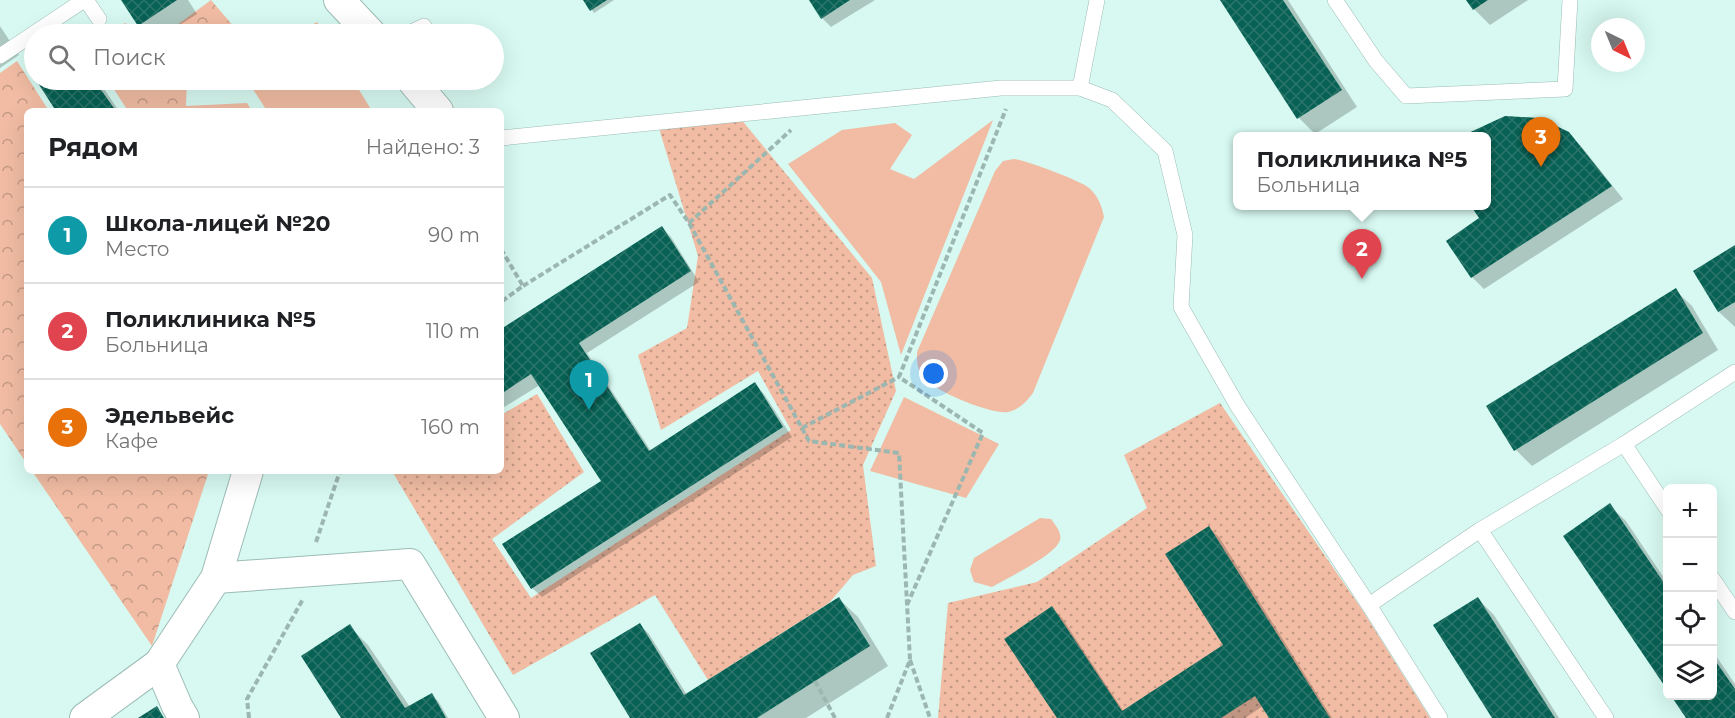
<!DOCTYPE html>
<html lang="ru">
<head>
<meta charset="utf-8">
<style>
	body { margin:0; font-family:Montserrat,sans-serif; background:#f6f6f6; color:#202124 }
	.controls { position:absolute; right:18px; bottom:18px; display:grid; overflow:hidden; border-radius:9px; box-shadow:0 6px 24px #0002 }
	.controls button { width:54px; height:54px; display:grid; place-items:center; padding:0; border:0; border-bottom:2px solid #e0e0e0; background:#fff; color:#202124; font:30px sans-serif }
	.compass { position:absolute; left:1591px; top:18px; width:54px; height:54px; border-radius:50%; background:#fff; box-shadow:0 6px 24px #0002; rotate:137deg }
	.you { position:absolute; left:934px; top:374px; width:21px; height:21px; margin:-15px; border:4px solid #fff; border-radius:50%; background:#1a73e8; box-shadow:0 0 0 9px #1a73e833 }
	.badge { display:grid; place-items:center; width:39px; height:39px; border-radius:50%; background:#0b8043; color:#fff; font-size:20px; font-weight:700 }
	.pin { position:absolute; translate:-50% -50px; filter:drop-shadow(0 2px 3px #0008) }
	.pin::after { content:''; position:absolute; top:32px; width:21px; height:18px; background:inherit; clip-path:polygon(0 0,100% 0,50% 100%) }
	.popup { position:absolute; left:1233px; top:132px; width:258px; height:78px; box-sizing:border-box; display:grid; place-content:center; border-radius:9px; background:#fff; filter:drop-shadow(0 2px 4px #0005); font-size:20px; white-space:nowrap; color:#757577 }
	.popup b { font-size:22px; color:#202124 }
	.popup::after { content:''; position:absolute; left:50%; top:100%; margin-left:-12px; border:12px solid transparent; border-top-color:#fff }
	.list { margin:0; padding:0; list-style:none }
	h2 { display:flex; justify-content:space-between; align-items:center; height:78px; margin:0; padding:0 24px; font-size:26px }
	h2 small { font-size:20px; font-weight:400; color:#757577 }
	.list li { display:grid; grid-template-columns:39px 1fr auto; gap:18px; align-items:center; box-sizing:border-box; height:96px; padding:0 24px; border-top:2px solid #e0e0e0 }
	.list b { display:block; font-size:22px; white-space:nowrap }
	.list p { margin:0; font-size:20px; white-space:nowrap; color:#757577 }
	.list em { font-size:20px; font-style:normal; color:#757577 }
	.icon { flex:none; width:33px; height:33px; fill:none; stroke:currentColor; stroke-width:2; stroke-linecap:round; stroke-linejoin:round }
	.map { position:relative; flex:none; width:1735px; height:718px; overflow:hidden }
	.search { position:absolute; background:#fff; box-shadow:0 6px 24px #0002; left:24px; top:24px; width:480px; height:66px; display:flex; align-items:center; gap:15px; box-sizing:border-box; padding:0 21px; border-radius:33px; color:#757577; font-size:22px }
	.panel { position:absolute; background:#fff; box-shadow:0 6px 24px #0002; left:24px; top:108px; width:480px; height:366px; border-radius:9px }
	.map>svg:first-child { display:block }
	.grass { fill:url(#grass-dots) }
	.forest { fill:url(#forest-crowns) }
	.pitch { fill:#f1bca3 }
	.shadow { fill:#0003 }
	.building { fill:url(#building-cross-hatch) }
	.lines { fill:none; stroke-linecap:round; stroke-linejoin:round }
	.service-casing { stroke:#9cbcb5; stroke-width:16 }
	.minor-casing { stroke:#9cbcb5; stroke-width:32 }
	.path { stroke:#9cb6b0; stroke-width:4; stroke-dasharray:6 3; stroke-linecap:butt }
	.service { stroke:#fff; stroke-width:15 }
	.minor { stroke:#fff; stroke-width:30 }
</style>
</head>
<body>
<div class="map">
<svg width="1735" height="718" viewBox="0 0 1735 718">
	<defs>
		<pattern id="grass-dots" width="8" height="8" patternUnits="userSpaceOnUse" patternTransform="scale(1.5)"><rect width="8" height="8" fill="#f1bca3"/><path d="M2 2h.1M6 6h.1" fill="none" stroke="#c49a86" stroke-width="1.8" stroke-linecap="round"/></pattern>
		<pattern id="forest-crowns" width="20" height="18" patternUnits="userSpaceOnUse" patternTransform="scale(1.5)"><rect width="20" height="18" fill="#f1bca3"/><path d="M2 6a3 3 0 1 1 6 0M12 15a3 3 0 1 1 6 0" fill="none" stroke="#c49a86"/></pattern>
		<pattern id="building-cross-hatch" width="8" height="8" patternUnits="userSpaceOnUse" patternTransform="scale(1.5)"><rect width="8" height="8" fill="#076154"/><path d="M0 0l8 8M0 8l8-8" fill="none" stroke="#2c756b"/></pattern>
	</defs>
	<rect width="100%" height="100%" fill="#d7f9f1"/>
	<!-- grass -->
	<g class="grass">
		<path d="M 740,118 L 872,278 L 896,391 L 863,465 L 876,566 L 853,575 L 829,603 L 708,680 L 655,595 L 513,675 L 392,471 L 501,471 L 501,415 L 537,394 L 584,472 L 492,539 L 531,598 L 791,430 L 758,371 L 661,430 L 638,355 L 687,328 L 698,256 L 657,122 Z"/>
		<path d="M 1220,403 L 1363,611 L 1430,718 L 938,718 L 948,603 L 1037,582 L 1147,508 L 1124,455 Z"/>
	</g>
	<!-- forest -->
	<g class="forest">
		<path d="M 211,0 L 240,34 L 165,34 Z"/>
		<path d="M 125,23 L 144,34 L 107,34 Z"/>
		<path d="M 17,61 L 49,111 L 27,111 L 27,464 L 0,424 L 0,73 Z"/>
		<path d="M 108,80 L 187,80 L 186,106 L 247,103 L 252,111 L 128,111 Z"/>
		<path d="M 32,471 L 209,471 L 152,646 Z"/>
	</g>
	<!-- pitch -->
	<g class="pitch">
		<path d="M 317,22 L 325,34 L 296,34 Z"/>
		<path d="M 247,80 L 353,80 L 372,111 L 267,111 Z"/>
		<path d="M 993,120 L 901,355 L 881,282 L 788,164 L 842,130 L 895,123 L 912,135 L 890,169 L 914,179 Z"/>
		<path d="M 1014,159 C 1027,161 1079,180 1089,188 C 1098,196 1102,206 1104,217 L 1033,393 C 1026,402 1020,409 1008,412 C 992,415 934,391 924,378 C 917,369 917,363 917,352 L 995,171 L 1003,161 Z"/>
		<path d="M 904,397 L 999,444 L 966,498 L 870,471 Z"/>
		<path d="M 1040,518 L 1051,519 C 1055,525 1062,532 1060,540 C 1056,555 1007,578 992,587 L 974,582 L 970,570 L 974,558 Z"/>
	</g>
	<!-- shadow -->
	<g class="shadow">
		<path d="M 123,0 L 188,0 L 197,14 L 165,34 L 149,34 L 139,25 Z"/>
		<path d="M 585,0 L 614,0 L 594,13 Z"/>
		<path d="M 811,0 L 875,0 L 831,27 L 822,18 Z"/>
		<path d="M 1222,0 L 1288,0 L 1357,107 L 1315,134 L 1299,118 Z"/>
		<path d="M 1468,0 L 1528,0 L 1490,25 L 1474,9 Z"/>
		<path d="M 0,26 L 19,55 L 0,68 Z"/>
		<path d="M 37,80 L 98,80 L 119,111 L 58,111 Z"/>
		<path d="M 1476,130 L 1568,133 L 1581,146 L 1623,199 L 1484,289 L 1472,277 L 1481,219 L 1472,206 L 1486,206 L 1486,136 L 1465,136 Z"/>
		<path d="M 661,227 L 671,237 L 699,282 L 587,353 L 651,451 L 755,384 L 764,394 L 792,437 L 542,597 L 532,588 L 603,482 L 540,385 L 501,409 L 501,330 Z"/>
		<path d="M 1735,247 L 1735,327 L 1719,312 L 1695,272 Z"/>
		<path d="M 1675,290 L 1692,306 L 1718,350 L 1532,466 L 1516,450 L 1489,407 Z"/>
		<path d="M 1609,505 L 1626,521 L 1668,584 L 1668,688 Z"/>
		<path d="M 1209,528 L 1219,537 L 1332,718 L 1270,718 L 1263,706 L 1245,718 L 1059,718 L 1052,608 L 1062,618 L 1124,712 L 1225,645 Z"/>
		<path d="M 839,599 L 858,617 L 888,666 L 806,718 L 632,718 L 640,625 L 649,634 L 687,695 Z"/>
		<path d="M 1478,599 L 1494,615 L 1559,718 L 1493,718 Z"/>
		<path d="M 349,626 L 368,645 L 410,707 L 431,694 L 438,701 L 448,718 L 342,718 Z"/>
		<path d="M 1712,650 L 1735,684 L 1735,718 L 1688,718 L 1672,696 L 1712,696 Z"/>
	</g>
	<!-- building -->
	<g class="building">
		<path d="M 121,0 L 177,0 L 138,26 Z"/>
		<path d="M 583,0 L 607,0 L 590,11 Z"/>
		<path d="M 809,0 L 850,0 L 821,19 Z"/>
		<path d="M 1220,0 L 1283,0 L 1342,90 L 1297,119 Z"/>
		<path d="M 1466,0 L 1488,0 L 1473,10 Z"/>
		<path d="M 36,80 L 94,80 L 116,111 L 56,111 Z"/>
		<path d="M 1505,116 L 1539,118 L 1569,132 L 1612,186 L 1471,278 L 1446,241 L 1479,218 L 1471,206 L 1486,206 L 1486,136 L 1462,136 Z"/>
		<path d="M 662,226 L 691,271 L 579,343 L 649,451 L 755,382 L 783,427 L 531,589 L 502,544 L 601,481 L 531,374 L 501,394 L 501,329 Z"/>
		<path d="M 1735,245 L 1735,302 L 1718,312 L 1693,271 Z"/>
		<path d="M 1676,288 L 1703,333 L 1514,451 L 1486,406 Z"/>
		<path d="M 1610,503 L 1668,589 L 1668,691 L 1563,536 Z"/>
		<path d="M 1209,526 L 1330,718 L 1269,718 L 1255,696 L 1221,718 L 1057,718 L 1004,639 L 1052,606 L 1122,711 L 1223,645 L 1165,554 Z"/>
		<path d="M 839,597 L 870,646 L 757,718 L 630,718 L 590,653 L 640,623 L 684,695 Z"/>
		<path d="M 1478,597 L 1555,718 L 1492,718 L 1433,625 Z"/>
		<path d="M 350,624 L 405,708 L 432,693 L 446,718 L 341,718 L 301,656 Z"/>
		<path d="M 1712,656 L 1735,689 L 1735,718 L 1686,718 L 1671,696 L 1712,696 Z"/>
		<path d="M 157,706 L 164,718 L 138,718 Z"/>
	</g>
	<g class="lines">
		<defs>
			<g id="service">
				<path d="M 86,0 L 99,19"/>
				<path d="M 1335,0 L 1376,61 L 1406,96 L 1565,89 L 1570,0"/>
				<path d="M 407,34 L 424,26"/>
				<path d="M 0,56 L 84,0"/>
				<path d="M 1080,88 L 1097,0"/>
				<path d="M 501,138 L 1001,88 L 1080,88 L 1112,100 L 1165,151 L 1185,235 L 1181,307 L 1237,405 L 1369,605 L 1480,530 L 1606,718"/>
				<path d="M 1624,444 L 1668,510"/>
				<path d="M 1480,530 L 1624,444 L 1735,372"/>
				<path d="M 1712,578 L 1735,612"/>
				<path d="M 1369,605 L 1440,718"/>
			</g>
			<g id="minor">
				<path d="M 339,0 L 371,34"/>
				<path d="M 412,80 L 438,111"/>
				<path d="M 216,578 L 410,564 L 504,718"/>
				<path d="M 159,664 L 177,706 L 184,718"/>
				<path d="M 85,718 L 159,664 L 216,578 L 248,471"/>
			</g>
		</defs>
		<!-- service casing -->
		<use href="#service" class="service-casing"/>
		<!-- minor casing -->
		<use href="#minor" class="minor-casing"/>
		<!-- path -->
		<g class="path">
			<path d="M 689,223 L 791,130"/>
			<path d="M 501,249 L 523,286 L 501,302"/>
			<path d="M 523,286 L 670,195 L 689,223 L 809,441 L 899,453 L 910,660 L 887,718"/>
			<path d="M 802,428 L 899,377"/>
			<path d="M 316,542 L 340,471"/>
			<path d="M 907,605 L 983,433 L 899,377 L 1006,109"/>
			<path d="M 910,660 L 930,718"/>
			<path d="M 815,681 L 835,718"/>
			<path d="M 249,718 L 247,699 L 303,599"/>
		</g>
		<!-- service -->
		<use href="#service" class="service"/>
		<!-- minor -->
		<use href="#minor" class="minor"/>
	</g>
</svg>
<div class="controls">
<button>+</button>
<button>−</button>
<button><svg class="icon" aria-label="locate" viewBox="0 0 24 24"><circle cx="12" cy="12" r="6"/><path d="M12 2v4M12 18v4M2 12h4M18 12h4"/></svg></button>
<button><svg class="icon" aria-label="layers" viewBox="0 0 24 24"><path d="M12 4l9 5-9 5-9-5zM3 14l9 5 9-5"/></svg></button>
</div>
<svg class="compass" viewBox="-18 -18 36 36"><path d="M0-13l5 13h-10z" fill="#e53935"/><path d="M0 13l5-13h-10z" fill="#757577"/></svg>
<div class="you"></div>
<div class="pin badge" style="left:589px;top:410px;background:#0f9aa8">1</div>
<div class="pin badge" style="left:1362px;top:279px;background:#e0444e">2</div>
<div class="popup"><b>Поликлиника №5</b>Больница</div>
<div class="pin badge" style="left:1541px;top:167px;background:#e8710a">3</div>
<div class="search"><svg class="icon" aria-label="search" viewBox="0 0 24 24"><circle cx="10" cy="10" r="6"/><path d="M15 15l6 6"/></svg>Поиск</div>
<section class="panel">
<h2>Рядом<small>Найдено: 3</small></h2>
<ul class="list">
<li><span class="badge" style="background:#0f9aa8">1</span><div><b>Школа-лицей №20</b><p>Место</p></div><em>90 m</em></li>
<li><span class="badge" style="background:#e0444e">2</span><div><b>Поликлиника №5</b><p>Больница</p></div><em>110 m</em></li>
<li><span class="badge" style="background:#e8710a">3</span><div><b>Эдельвейс</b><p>Кафе</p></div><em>160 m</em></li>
</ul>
</section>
</div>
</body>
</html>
